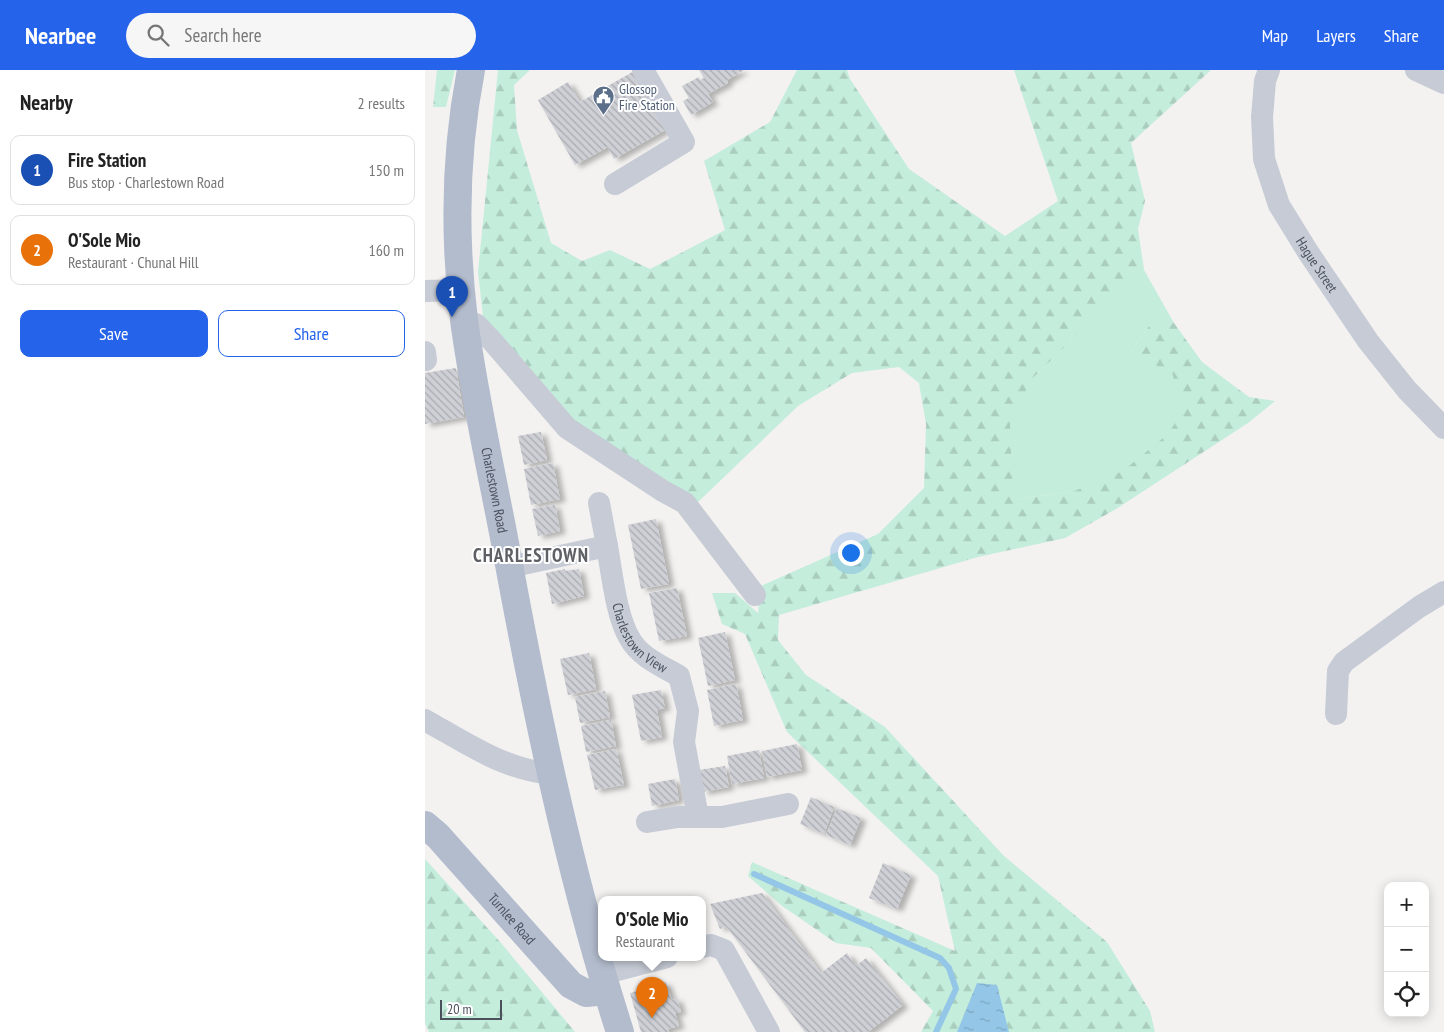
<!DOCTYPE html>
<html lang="en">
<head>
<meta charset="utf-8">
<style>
	body { margin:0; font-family:"PT Sans Narrow",sans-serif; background:#f6f6f6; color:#222 }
	.controls { position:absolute; right:15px; bottom:15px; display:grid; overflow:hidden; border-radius:10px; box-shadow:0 2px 12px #0003 }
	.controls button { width:45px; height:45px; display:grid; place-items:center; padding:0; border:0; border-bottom:1px solid #e0e0e0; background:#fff; color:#222; font:25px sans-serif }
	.scale { position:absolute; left:15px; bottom:12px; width:62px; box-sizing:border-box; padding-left:5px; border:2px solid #4a515d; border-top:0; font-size:14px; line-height:18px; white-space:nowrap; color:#4a515d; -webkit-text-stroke:4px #fff; paint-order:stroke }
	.you { position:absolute; left:425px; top:482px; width:18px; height:18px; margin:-12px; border:4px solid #fff; border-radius:50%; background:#1a73e8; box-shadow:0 0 0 8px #1a73e833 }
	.badge { display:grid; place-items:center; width:32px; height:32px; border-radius:50%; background:#2563eb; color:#fff; font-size:16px; font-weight:700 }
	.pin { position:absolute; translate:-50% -41px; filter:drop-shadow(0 1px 2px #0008) }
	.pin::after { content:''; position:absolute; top:26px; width:18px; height:15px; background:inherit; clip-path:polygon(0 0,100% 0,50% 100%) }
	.popup { position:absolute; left:173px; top:826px; width:108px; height:65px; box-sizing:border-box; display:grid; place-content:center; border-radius:10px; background:#fff; filter:drop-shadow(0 1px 4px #0005); font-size:16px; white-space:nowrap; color:#767676 }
	.popup b { font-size:19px; color:#222 }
	.popup::after { content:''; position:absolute; left:50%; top:100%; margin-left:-10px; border:10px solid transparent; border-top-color:#fff }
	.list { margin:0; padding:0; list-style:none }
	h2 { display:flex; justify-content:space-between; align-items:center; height:65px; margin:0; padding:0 20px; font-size:21px }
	h2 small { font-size:16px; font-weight:400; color:#767676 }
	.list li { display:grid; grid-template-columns:32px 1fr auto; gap:15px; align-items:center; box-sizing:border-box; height:70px; margin:0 10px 10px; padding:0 10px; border:1px solid #e0e0e0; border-radius:10px }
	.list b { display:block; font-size:19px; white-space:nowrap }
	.list p { margin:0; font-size:16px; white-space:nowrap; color:#767676 }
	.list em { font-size:16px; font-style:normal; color:#767676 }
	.actions { display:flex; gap:10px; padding:15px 20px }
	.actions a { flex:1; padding:11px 0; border:1px solid #2563eb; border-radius:10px; text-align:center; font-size:18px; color:#2563eb }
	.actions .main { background:#2563eb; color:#fff }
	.icon { flex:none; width:28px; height:28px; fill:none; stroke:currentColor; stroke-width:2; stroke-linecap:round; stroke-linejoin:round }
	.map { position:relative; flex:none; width:1019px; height:962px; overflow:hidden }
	header { display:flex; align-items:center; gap:30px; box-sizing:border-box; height:70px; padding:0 25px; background:#2563eb; color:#fff }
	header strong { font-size:24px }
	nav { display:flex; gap:28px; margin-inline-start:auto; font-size:18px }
	.search { width:350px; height:45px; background:#f6f6f6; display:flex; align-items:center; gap:12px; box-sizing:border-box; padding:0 18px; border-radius:28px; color:#767676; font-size:19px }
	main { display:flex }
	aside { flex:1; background:#fff }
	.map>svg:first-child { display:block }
	.forest { fill:url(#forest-firs) }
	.green { fill:#c4eddb }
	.water { fill:url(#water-ripples) }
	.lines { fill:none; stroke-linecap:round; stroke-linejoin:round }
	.stream { stroke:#94c7e7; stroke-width:6 }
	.building { fill:url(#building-back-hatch); filter:url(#shadow) }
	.minor { stroke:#c6cbd5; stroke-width:22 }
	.major { stroke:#b3bccd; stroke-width:28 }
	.labels { text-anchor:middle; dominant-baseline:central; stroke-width:4; stroke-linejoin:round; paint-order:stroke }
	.service-label { font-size:14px; fill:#4e5e75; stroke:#fff; text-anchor:start }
	.street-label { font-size:14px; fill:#4a515d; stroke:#fff }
	.district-label { font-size:19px; font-weight:bold; letter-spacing:1px; fill:#5e6066; stroke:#fff }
</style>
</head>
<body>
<header>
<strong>Nearbee</strong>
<div class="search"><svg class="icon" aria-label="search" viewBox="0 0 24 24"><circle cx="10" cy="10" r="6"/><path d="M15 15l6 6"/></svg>Search here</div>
<nav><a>Map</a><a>Layers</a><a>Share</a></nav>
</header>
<main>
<aside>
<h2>Nearby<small>2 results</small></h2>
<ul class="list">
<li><span class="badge" style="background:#1a4fb4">1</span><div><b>Fire Station</b><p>Bus stop · Charlestown Road</p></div><em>150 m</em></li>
<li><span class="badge" style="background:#e8710a">2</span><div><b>O'Sole Mio</b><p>Restaurant · Chunal Hill</p></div><em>160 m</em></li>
</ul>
<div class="actions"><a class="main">Save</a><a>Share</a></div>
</aside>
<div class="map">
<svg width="1019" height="962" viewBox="0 0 1019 962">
	<defs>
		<pattern id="forest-firs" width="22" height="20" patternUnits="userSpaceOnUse" patternTransform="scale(1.25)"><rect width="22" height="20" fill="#c4eddb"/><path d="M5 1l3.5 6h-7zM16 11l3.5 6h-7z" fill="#aacdbe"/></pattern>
		<pattern id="water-ripples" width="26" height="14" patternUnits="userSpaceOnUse" patternTransform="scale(1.25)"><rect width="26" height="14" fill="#94c7e7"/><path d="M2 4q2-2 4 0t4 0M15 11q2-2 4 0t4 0" fill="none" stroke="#7ba4be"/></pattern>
		<pattern id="building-back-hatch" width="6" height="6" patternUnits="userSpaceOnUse" patternTransform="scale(1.25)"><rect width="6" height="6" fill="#cfd0d5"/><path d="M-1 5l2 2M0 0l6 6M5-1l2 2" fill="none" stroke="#aaabb0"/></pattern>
		<filter id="shadow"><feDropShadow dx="5.5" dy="3" stdDeviation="2.5" flood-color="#0004"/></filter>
	</defs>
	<rect width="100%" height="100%" fill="#f3f2f1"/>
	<!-- forest -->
	<g class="forest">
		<path d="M 12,0 L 30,0 L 21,37 L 8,37 Z"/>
		<path d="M 73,0 L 105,0 L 89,15 L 92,60 L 126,173 L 157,191 L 185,180 L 225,199 L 300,160 L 279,91 L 345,52 L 372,0 L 422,0 L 425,9 L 484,99 L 580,166 L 633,131 L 589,0 L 786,0 L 706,73 L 720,131 L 713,159 L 719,200 L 605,311 L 588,429 L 647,422 L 705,283 L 726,253 L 749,253 L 777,292 L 824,327 L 850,331 L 823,353 L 691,439 L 640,468 L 553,487 L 354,545 L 353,570 L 381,605 L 460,657 L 579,786 L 682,872 L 725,941 L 730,962 L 496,962 L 508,941 L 446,878 L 411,873 L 357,836 L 323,806 L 327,792 L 530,881 L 513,806 L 362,662 L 320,564 L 297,554 L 287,523 L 310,523 L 333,543 L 336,516 L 453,464 L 499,418 L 501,354 L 494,313 L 474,297 L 427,303 L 373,336 L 272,433 L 138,346 L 59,255 L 53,202 Z"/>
		<path d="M 0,789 L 76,873 L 150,962 L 4,962 L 0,953 Z"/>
	</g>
	<!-- green -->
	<path class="green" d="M 719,200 L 749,253 L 726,253 L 705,283 L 747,303 L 759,339 L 743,364 L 698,401 L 647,422 L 588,429 L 585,355 L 605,311 Z"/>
	<!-- water -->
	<path class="water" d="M 552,913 L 572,915 L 584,962 L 532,962 Z"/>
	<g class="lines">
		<!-- stream -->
		<path class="stream" d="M 329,804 L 515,888 L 524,898 L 531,919 L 511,962"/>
	</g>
	<!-- building -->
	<g class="building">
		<path d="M 274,0 L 319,0 L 302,10 L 303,13 L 283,24 L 288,32 L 266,45 L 258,31 L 264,28 L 257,16 L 274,7 L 275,10 L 279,8 Z"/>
		<path d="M 209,1 L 242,59 L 189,89 L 183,77 L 150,95 L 113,30 L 143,12 L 155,32 Z"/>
		<path d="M 31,298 L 39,347 L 0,354 L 0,303 Z"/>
		<path d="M 116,362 L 122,390 L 99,395 L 93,366 Z"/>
		<path d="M 128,393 L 135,429 L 106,435 L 99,399 Z"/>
		<path d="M 130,435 L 135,461 L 113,466 L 107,439 Z"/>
		<path d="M 231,449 L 244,514 L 216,519 L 203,455 Z"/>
		<path d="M 140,499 L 140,501 L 154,499 L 159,526 L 127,534 L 121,503 Z"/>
		<path d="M 252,518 L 262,566 L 234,571 L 224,523 Z"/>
		<path d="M 300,562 L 310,610 L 283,616 L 273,568 Z"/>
		<path d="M 164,583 L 171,619 L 143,625 L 135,589 Z"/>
		<path d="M 311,614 L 318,650 L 289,656 L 282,620 Z"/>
		<path d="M 236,620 L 240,638 L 232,640 L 237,667 L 216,671 L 207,625 Z"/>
		<path d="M 180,621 L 185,647 L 155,653 L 150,627 Z"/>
		<path d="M 186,650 L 191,676 L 161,682 L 156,656 Z"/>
		<path d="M 372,674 L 377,700 L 342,707 L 337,681 Z"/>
		<path d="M 191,679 L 199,715 L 170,720 L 162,685 Z"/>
		<path d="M 334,680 L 339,708 L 307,714 L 302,686 Z"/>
		<path d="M 300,696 L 304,717 L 278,722 L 274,700 Z"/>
		<path d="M 250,709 L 254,730 L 227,736 L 223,714 Z"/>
		<path d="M 386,727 L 409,737 L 399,764 L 375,754 Z"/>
		<path d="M 412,738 L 436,748 L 425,775 L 401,765 Z"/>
		<path d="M 458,793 L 486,805 L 472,839 L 444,828 Z"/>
		<path d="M 337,823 L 396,903 L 422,883 L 431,896 L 441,888 L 478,935 L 443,962 L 380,962 L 301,856 L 295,859 L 285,834 Z"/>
		<path d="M 241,912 L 247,930 L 252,928 L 256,942 L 250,943 L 254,956 L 243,959 L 244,962 L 216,962 L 205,923 Z"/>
	</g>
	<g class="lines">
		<!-- minor -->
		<g class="minor">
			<path id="s1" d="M 844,0 L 840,11 L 837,47 L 839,89 L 854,135 L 883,182 L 943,271 L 982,320 L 1019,358"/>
			<path d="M 991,0 L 1019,13"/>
			<path d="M 190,114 L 259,72 L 218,0"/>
			<path d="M 0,221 L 36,220"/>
			<path d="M 39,252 L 51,254 L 68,272 L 142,358 L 238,421 L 260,433 L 330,525"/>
			<path d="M 0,282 L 1,290"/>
			<path d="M 174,433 L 182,476"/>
			<path id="s2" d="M 84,497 L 182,476 C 187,503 191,546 205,569 C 215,587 237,596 254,606 L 263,641 L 259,672 L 273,747 L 297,747 L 363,734"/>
			<path d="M 911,644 L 913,601 L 919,592 L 994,537 L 1019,522"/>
			<path d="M 0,650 C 43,674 76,698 126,704"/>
			<path d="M 222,752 L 253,747 L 273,747"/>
			<path d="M 277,877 L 286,875 L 299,880 L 344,962"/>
			<path d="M 177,904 L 242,887"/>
		</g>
		<!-- major -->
		<g class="major">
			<path id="s3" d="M 46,0 C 30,82 29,168 39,250 C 49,325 66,399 80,473 C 110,637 144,803 195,962"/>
			<path id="s4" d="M 0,755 L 13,766 L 146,915 L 161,923 L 182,921"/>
		</g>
	</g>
	<!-- icons -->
	<defs>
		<symbol id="civic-pin" viewBox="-11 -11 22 30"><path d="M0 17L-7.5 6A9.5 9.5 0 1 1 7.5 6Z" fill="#5c6f8a" stroke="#fff"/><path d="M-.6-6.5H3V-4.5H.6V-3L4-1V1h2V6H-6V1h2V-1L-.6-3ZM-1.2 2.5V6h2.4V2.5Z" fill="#fff"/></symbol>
	</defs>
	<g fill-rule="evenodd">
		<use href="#civic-pin" x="166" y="14" width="25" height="34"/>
	</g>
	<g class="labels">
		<!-- service labels -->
		<g class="service-label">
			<text x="194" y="19">Glossop<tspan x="194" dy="16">Fire Station</tspan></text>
		</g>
		<!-- street labels -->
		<g class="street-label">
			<text stroke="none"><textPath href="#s1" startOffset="209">Hague Street</textPath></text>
			<text stroke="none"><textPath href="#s3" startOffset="424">Charlestown Road</textPath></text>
			<text stroke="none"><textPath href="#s2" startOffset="201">Charlestown View</textPath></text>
			<text stroke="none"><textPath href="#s4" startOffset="128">Turnlee Road</textPath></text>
		</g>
		<!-- district labels -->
		<g class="district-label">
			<text x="106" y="485">CHARLESTOWN</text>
		</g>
	</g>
</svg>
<div class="controls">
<button>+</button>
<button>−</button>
<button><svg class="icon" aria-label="locate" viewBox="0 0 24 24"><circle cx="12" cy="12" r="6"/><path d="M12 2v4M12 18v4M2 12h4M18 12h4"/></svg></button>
</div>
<div class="scale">20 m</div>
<div class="you"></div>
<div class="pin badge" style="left:27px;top:247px;background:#1a4fb4">1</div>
<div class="pin badge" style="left:227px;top:948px;background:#e8710a">2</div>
<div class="popup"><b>O'Sole Mio</b>Restaurant</div>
</div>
</main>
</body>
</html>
